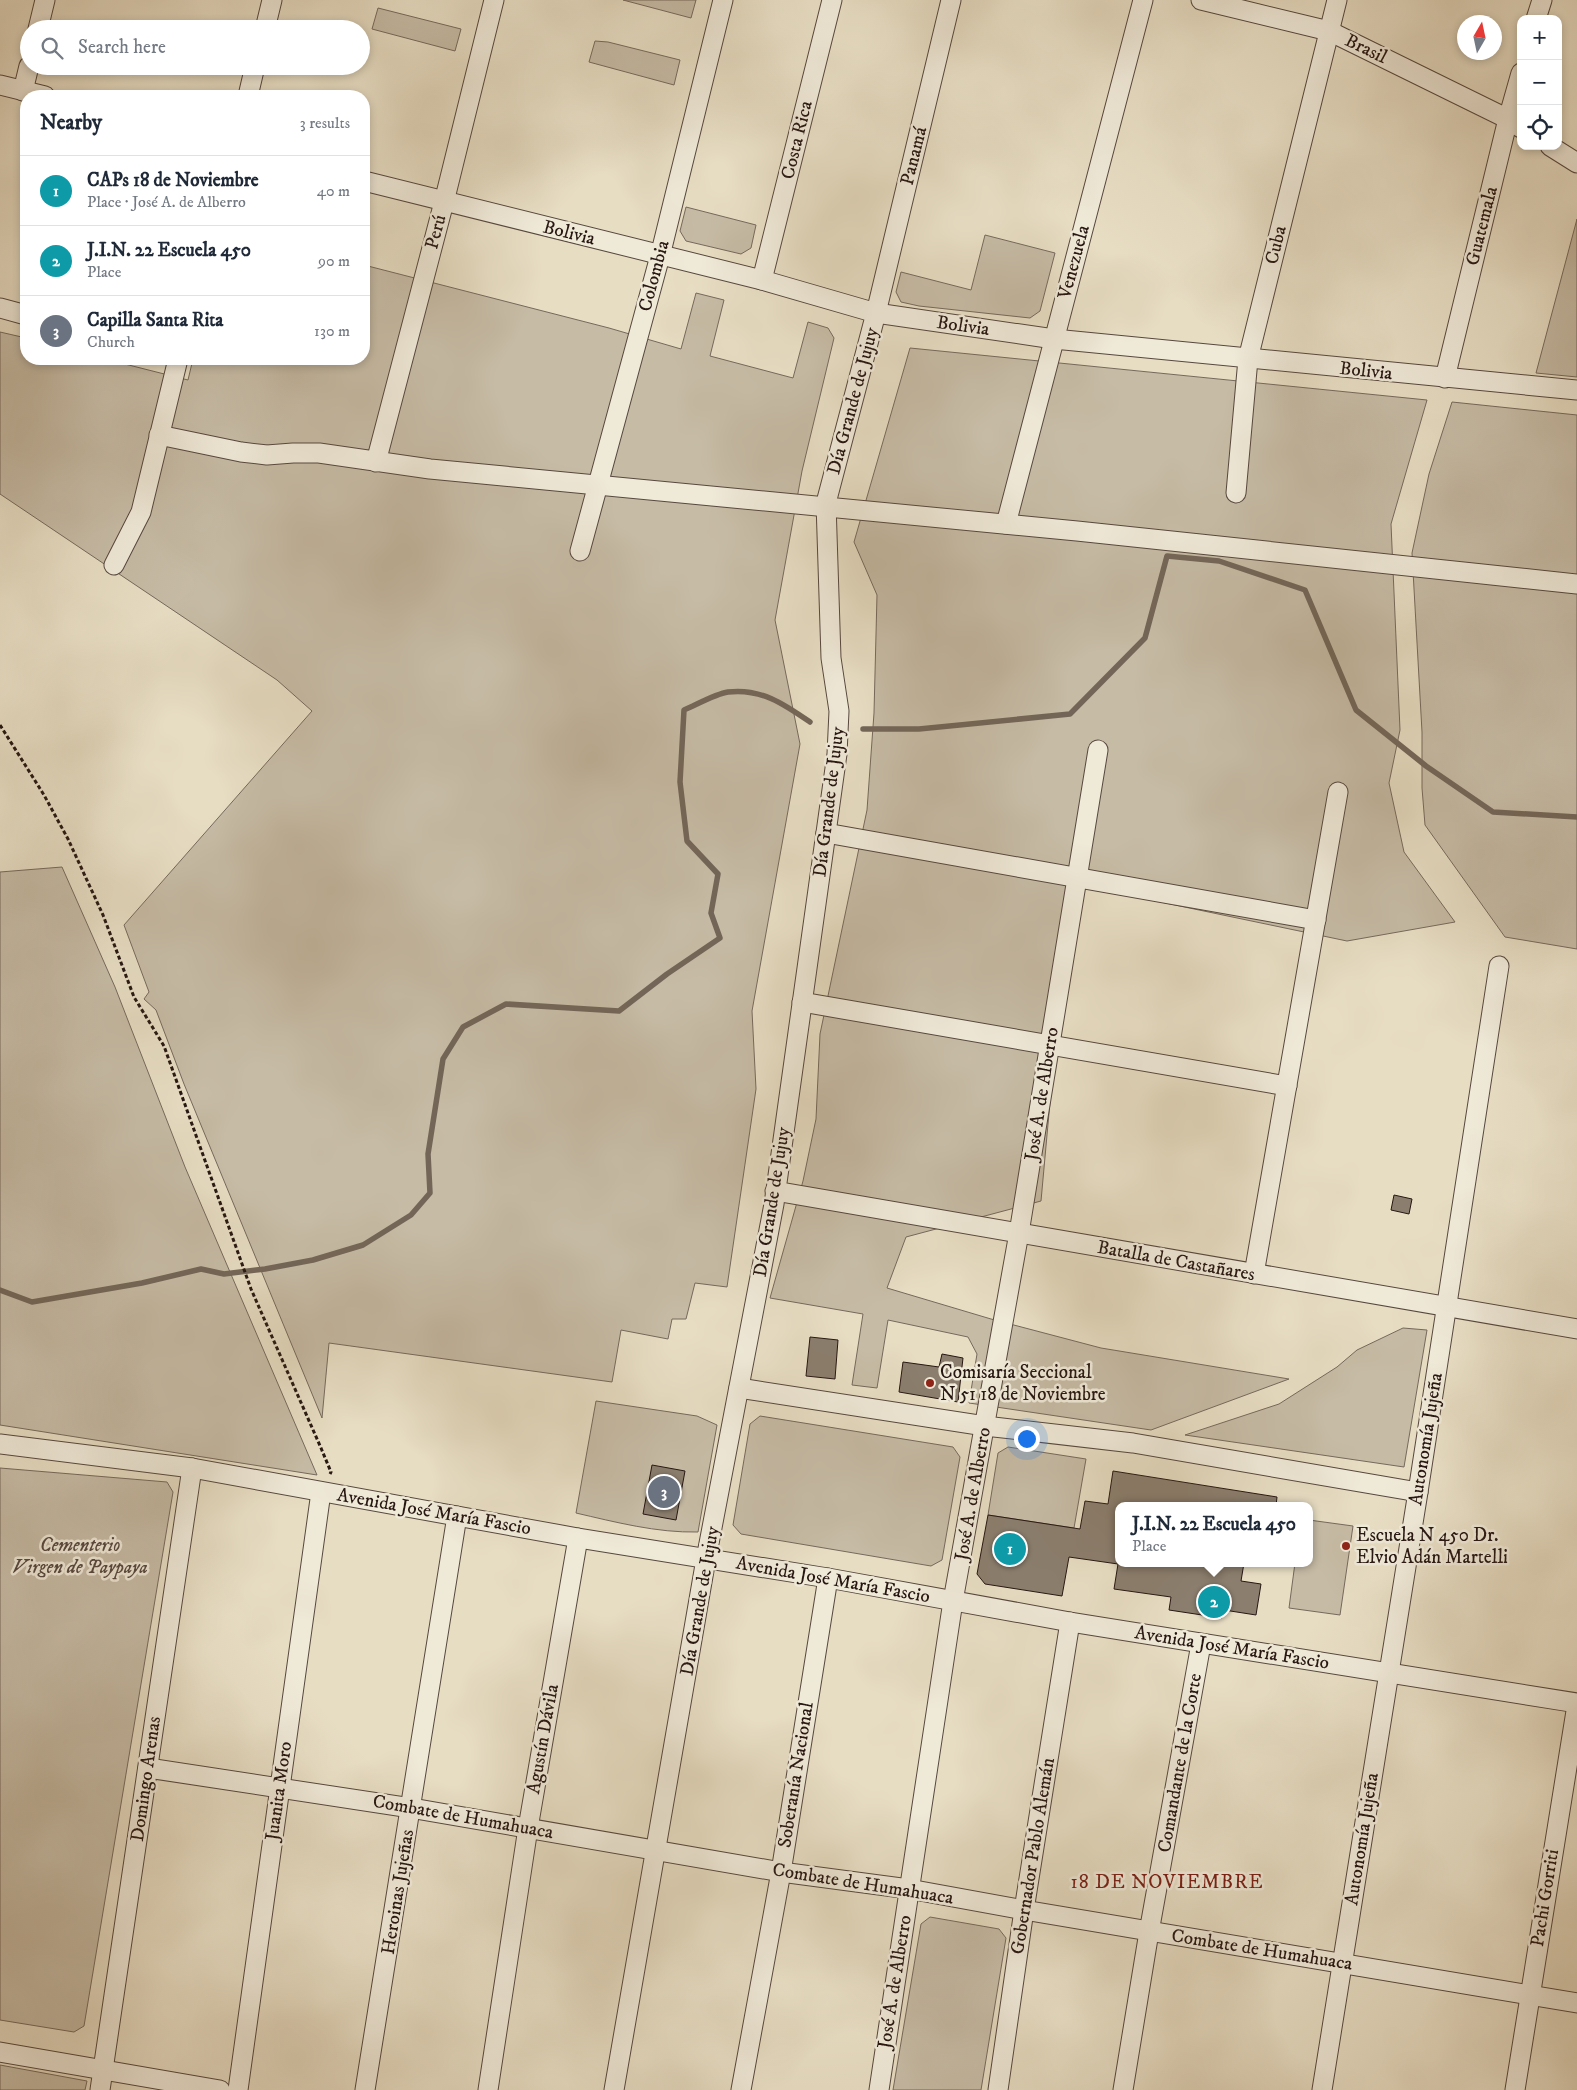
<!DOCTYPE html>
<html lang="en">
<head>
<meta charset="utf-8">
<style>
	body { margin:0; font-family:"IM FELL DW Pica",serif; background:#f6f6f7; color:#1f2937 }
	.controls { position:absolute; right:15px; top:15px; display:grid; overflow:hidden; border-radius:10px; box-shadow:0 2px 8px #0003 }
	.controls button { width:45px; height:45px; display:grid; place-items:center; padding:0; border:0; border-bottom:1px solid #e0e1e3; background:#fff; color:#1f2937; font:25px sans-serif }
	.compass { position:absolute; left:1457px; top:15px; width:45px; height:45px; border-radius:50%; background:#fff; box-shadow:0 2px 8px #0003; rotate:9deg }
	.you { position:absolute; left:1026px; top:1438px; width:18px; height:18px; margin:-12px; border:4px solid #fff; border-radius:50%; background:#1a73e8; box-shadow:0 0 0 8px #1a73e833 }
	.badge { display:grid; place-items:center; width:32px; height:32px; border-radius:50%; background:#8f2418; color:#fff; font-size:16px; font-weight:700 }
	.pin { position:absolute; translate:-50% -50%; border:2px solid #fff; box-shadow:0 1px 5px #0006 }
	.popup { position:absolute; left:1115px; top:1502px; width:198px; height:65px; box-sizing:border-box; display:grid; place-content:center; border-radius:10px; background:#fff; filter:drop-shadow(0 1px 4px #0005); font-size:16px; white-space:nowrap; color:#747a83 }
	.popup b { font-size:19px; color:#1f2937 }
	.popup::after { content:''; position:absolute; left:50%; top:100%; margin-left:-10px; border:10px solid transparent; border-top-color:#fff }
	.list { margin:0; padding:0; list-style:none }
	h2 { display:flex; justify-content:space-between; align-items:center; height:65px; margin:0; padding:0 20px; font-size:21px }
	h2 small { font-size:16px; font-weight:400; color:#747a83 }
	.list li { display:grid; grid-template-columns:32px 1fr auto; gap:15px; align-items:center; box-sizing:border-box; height:70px; padding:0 20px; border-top:1px solid #e0e1e3 }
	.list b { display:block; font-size:19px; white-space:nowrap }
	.list p { margin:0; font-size:16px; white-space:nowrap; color:#747a83 }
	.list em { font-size:16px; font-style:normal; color:#747a83 }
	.icon { flex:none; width:28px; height:28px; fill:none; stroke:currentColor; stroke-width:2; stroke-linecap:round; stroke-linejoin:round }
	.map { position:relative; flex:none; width:1577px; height:2090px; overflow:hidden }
	.search { position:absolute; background:#fff; box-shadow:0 2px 8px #0003; left:20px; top:20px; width:350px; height:55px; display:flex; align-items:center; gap:12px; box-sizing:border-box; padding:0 18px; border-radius:28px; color:#747a83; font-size:19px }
	.panel { position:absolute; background:#fff; box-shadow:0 2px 8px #0003; left:20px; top:90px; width:350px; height:275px; border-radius:20px }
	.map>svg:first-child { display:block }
	.green { fill:#c6bba5; stroke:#76695c }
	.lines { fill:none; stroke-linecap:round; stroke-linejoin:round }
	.stream { stroke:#736658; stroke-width:5.5 }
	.building { fill:#8b7e6e; stroke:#271712 }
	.minor-casing { stroke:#57483e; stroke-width:21 }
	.path { stroke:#271712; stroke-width:3; stroke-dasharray:4 2.5; stroke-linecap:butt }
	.minor { stroke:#efe9d8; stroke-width:19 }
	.poi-dot { fill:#8f2418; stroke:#efe9d8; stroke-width:2 }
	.labels { text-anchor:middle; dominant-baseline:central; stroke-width:5; stroke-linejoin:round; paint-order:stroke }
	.street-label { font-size:19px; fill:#271712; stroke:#efe9d8 }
	.poi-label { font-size:19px; fill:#271712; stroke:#efe9d8; text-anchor:start }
	.park-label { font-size:19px; font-style:italic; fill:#57483e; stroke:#efe9d8 }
	.neighbourhood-label { font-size:20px; letter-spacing:1px; fill:#7a1f14; stroke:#efe9d8 }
</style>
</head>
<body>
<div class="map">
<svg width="1577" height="2090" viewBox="0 0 1577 2090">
	<rect width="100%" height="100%" fill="#e7ddc3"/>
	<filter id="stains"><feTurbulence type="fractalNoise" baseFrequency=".004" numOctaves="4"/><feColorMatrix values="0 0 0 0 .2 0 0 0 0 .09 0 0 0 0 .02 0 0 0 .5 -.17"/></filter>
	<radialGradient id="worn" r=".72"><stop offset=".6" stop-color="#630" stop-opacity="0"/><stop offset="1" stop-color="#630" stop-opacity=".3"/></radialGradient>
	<!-- green -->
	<g class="green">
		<path d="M 623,0 L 696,0 L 691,18 Z"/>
		<path d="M 378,8 L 461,29 L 455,51 L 372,29 Z"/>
		<path d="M 595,41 L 608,42 L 680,60 L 674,85 L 589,62 Z"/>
		<path d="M 686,207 L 756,225 L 751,248 L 741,254 L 686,241 L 680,231 Z"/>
		<path d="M 1577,219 L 1577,377 L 1536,373 Z"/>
		<path d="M 985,235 L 1055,253 L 1040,311 L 1030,318 L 919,306 L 901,302 L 896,292 L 901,272 L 971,290 Z"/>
		<path d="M 364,265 L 609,328 L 681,349 L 696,293 L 724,300 L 710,356 L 793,378 L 808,322 L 828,328 L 834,338 L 802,471 L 775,620 L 800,744 L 752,1011 L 756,1089 L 727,1287 L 695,1283 L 686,1319 L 672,1319 L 668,1339 L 621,1330 L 612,1382 L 329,1343 L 322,1418 L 184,1084 L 156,1010 L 144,999 L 149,992 L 124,925 L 312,711 L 277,680 L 0,494 L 0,332 L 26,338 L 26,359 L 105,359 L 188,380 L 193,359 L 268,359 L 281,362 L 282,359 L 364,359 Z"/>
		<path d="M 910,348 L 1427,400 L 1391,524 L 1400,730 L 1389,783 L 1404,852 L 1455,922 L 1347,941 L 1070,883 L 1041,1201 L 906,1237 L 887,1288 L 991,1319 L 1101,1348 L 1289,1379 L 1151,1430 L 969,1403 L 977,1354 L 968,1337 L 888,1320 L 877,1388 L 852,1385 L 863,1314 L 770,1298 L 803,1181 L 816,1119 L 820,1034 L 867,810 L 874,713 L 877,595 L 854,542 Z"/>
		<path d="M 1452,402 L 1577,415 L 1577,949 L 1505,937 L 1425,825 L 1422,788 L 1422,732 L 1412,553 L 1429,474 Z"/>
		<path d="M 62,867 L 115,987 L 185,1167 L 317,1475 L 0,1425 L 0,872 Z"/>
		<path d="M 1403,1328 L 1427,1330 L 1404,1467 L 1185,1435 L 1279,1404 L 1337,1367 L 1357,1350 Z"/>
		<path d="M 596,1401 L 697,1416 L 717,1425 L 698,1532 C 657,1533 615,1522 576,1513 Z"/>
		<path d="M 760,1416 L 953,1447 L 960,1457 L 942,1560 L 931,1566 L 741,1534 L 733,1525 L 750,1424 Z"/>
		<path d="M 1008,1447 L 1086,1459 L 1074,1528 L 988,1515 L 998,1453 Z"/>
		<path d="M 0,1468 L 167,1482 L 173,1492 L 84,2026 L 74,2032 L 0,2020 Z"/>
		<path d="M 1309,1520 L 1353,1526 L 1340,1615 L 1289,1608 L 1295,1563 L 1309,1563 Z"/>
		<path d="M 930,1917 L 999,1929 L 1006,1938 L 981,2090 L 893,2090 L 921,1924 Z"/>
		<path d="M 0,2065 L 87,2081 L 85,2090 L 0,2090 Z"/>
	</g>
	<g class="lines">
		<!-- stream -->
		<g class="stream">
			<path d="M 863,729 L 919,729 L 1070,714 L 1145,638 L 1167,556 L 1219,561 L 1305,590 L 1356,710 L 1426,766 L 1493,812 L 1577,817"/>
			<path d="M 0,1290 L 32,1302 L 142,1283 L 201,1269 L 224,1274 L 265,1269 L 313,1260 L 363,1245 L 411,1215 L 430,1193 L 428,1154 L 443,1059 L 463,1027 L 506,1004 L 619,1011 L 667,974 L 720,938 L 711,913 L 718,874 L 687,841 L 680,782 L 684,710 C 696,705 715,694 728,692 C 761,688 784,704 810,722"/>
		</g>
	</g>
	<!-- building -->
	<g class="building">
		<path d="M 1394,1195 L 1412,1199 L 1409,1214 L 1391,1210 Z"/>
		<path d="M 810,1337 L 838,1340 L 835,1379 L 806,1376 Z"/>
		<path d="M 942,1354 L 963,1358 L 958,1402 L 899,1392 L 903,1362 L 939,1367 Z"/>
		<path d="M 652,1465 L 685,1471 L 676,1520 L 643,1514 Z"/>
		<path d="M 1113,1471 L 1277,1497 L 1276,1506 L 1118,1506 L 1119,1563 L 1244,1563 L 1241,1581 L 1261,1584 L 1256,1615 L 1224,1610 L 1222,1618 L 1169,1610 L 1171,1597 L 1114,1589 L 1118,1564 L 1069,1557 L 1062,1596 L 985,1584 L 977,1574 L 988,1515 L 1080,1529 L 1085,1501 L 1108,1504 Z"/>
	</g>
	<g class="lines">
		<defs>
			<g id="minor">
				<path d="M 1201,0 L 1329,31 L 1508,119 L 1521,128"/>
				<path d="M 1536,19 L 1542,0"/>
				<path d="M 38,29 L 45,0"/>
				<path d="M 265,29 L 272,0"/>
				<path d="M 0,85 L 45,96"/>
				<path d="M 23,91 L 29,66"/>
				<path d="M 248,96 L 255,66"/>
				<path d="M 1550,146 L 1577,163"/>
				<path d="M 364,181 L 762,280 L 876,313 L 1054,339 L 1577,390"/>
				<path d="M 762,280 L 832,0"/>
				<path d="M 0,308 L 26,315"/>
				<path d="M 1445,378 L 1508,119 L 1521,73"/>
				<path d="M 159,435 L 241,452 L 267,455 L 293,453 L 319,453 L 430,469 L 1077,531 L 1577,584"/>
				<path d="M 376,462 L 444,202 L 494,0"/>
				<path d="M 1236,493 L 1248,359 L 1337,0"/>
				<path d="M 1006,524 L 1143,0"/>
				<path d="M 580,551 L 660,256 L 723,0"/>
				<path d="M 114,565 L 141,512 L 178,359"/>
				<path d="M 826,833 L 1316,920"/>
				<path d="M 802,1002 L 1287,1086"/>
				<path d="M 775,1191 L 1577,1329"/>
				<path d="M 1254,1274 L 1338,792"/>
				<path d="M 739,1388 L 985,1426 L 1133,1443 L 1418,1492"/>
				<path d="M 0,1444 L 192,1468 L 578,1538 L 828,1578 L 1070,1622 L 1577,1703"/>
				<path d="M 148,1768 L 411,1808 L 781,1872 L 909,1889 L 1024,1910 L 1577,2003"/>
				<path d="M 0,2052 L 220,2090"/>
				<path d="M 100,2090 L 192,1468"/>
				<path d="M 238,2090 L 321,1492"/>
				<path d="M 365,2090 L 457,1516"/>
				<path d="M 488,2090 L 528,1828 L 578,1538"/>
				<path d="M 614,2090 L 706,1559 L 774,1204 L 837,754 L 839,711 L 831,658 L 826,503 L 876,313 L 951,0"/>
				<path d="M 741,2090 L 781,1872 L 828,1578"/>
				<path d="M 879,2090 L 953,1601 L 1019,1233 L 1098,750"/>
				<path d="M 998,2090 L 1024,1910 L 1070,1622"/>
				<path d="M 1123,2090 L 1149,1932 L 1201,1644"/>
				<path d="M 1322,2090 L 1418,1492 L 1499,966"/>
				<path d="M 1515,2090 L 1577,1705"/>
			</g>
		</defs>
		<!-- minor casing -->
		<use href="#minor" class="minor-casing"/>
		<!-- path -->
		<path class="path" d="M 0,725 L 44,795 L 68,839 L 103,915 L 134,997 L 164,1046 L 251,1289 L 321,1448 L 331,1472 L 330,1474"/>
		<!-- minor -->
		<use href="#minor" class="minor"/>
	</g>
	<!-- markers -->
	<g class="poi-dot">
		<circle cx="930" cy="1383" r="5"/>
		<circle cx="1346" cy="1546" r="5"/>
	</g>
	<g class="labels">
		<!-- street labels -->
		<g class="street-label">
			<text transform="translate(1366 49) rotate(26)">Brasil</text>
			<text transform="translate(797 140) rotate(-76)">Costa Rica</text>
			<text transform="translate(914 156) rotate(-76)">Panamá</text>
			<text transform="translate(1482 226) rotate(-76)">Guatemala</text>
			<text transform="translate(436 232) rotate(-75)">Perú</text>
			<text transform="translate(569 233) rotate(14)">Bolivia</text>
			<text transform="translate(1276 245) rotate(-76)">Cuba</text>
			<text transform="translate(1074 262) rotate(-75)">Venezuela</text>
			<text transform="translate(654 276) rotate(-75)">Colombia</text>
			<text transform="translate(963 326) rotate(8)">Bolivia</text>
			<text transform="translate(1366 371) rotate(6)">Bolivia</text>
			<text transform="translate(853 401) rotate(-75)">Día Grande de Jujuy</text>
			<text transform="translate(829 802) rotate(-83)">Día Grande de Jujuy</text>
			<text transform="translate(1042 1094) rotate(-81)">José A. de Alberro</text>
			<text transform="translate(772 1202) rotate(-81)">Día Grande de Jujuy</text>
			<text transform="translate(1176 1261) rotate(10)">Batalla de Castañares</text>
			<text transform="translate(1426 1439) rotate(-81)">Autonomía Jujeña</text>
			<text transform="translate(973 1494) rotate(-80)">José A. de Alberro</text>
			<text transform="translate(434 1512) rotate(10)">Avenida José María Fascio</text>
			<text transform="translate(833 1580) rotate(10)">Avenida José María Fascio</text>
			<text transform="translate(700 1601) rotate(-80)">Día Grande de Jujuy</text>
			<text transform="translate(1232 1648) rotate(9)">Avenida José María Fascio</text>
			<text transform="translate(543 1739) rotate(-80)">Agustín Dávila</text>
			<text transform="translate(1180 1763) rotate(-80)">Comandante de la Corte</text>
			<text transform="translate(796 1775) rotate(-81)">Soberanía Nacional</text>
			<text transform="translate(146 1779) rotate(-82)">Domingo Arenas</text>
			<text transform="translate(279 1791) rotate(-82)">Juanita Moro</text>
			<text transform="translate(463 1817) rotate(10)">Combate de Humahuaca</text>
			<text transform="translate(1362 1839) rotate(-81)">Autonomía Jujeña</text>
			<text transform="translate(1033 1856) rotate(-81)">Gobernador Pablo Alemán</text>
			<text transform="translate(863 1884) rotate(9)">Combate de Humahuaca</text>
			<text transform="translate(398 1892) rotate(-81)">Heroinas Jujeñas</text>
			<text transform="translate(1545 1898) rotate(-81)">Pachi Gorriti</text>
			<text transform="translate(1262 1950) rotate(9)">Combate de Humahuaca</text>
			<text transform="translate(895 1982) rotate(-81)">José A. de Alberro</text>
		</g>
		<!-- poi labels -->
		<g class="poi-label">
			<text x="940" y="1372">Comisaría Seccional<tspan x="940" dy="22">N 51 18 de Noviembre</tspan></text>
			<text x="1356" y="1535">Escuela N 450 Dr.<tspan x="1356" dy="22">Elvio Adán Martelli</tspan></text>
		</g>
		<!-- park labels -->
		<g class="park-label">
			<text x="80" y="1545">Cementerio<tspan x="80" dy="22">Virgen de Paypaya</tspan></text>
		</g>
		<!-- neighbourhood labels -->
		<g class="neighbourhood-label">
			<text x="1167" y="1882">18 DE NOVIEMBRE</text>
		</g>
	</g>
	<rect width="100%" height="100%" filter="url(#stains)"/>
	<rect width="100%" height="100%" fill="url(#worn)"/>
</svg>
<div class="controls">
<button>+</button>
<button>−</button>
<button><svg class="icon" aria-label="locate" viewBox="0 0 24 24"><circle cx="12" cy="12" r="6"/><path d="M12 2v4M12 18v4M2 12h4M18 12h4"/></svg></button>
</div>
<svg class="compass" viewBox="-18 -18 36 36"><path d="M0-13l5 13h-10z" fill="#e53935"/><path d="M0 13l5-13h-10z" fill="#747a83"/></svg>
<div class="you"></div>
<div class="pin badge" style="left:1010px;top:1549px;background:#0f9aa8">1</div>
<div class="pin badge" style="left:1214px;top:1602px;background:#0f9aa8">2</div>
<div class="popup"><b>J.I.N. 22 Escuela 450</b>Place</div>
<div class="pin badge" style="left:664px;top:1492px;background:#6b7280">3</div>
<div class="search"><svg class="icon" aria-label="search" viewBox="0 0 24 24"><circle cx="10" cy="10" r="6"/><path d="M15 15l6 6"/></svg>Search here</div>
<section class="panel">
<h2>Nearby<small>3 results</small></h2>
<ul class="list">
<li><span class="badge" style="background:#0f9aa8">1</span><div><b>CAPs 18 de Noviembre</b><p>Place · José A. de Alberro</p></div><em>40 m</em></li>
<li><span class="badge" style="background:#0f9aa8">2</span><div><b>J.I.N. 22 Escuela 450</b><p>Place</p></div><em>90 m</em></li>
<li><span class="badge" style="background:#6b7280">3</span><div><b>Capilla Santa Rita</b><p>Church</p></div><em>130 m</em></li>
</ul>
</section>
</div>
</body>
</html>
